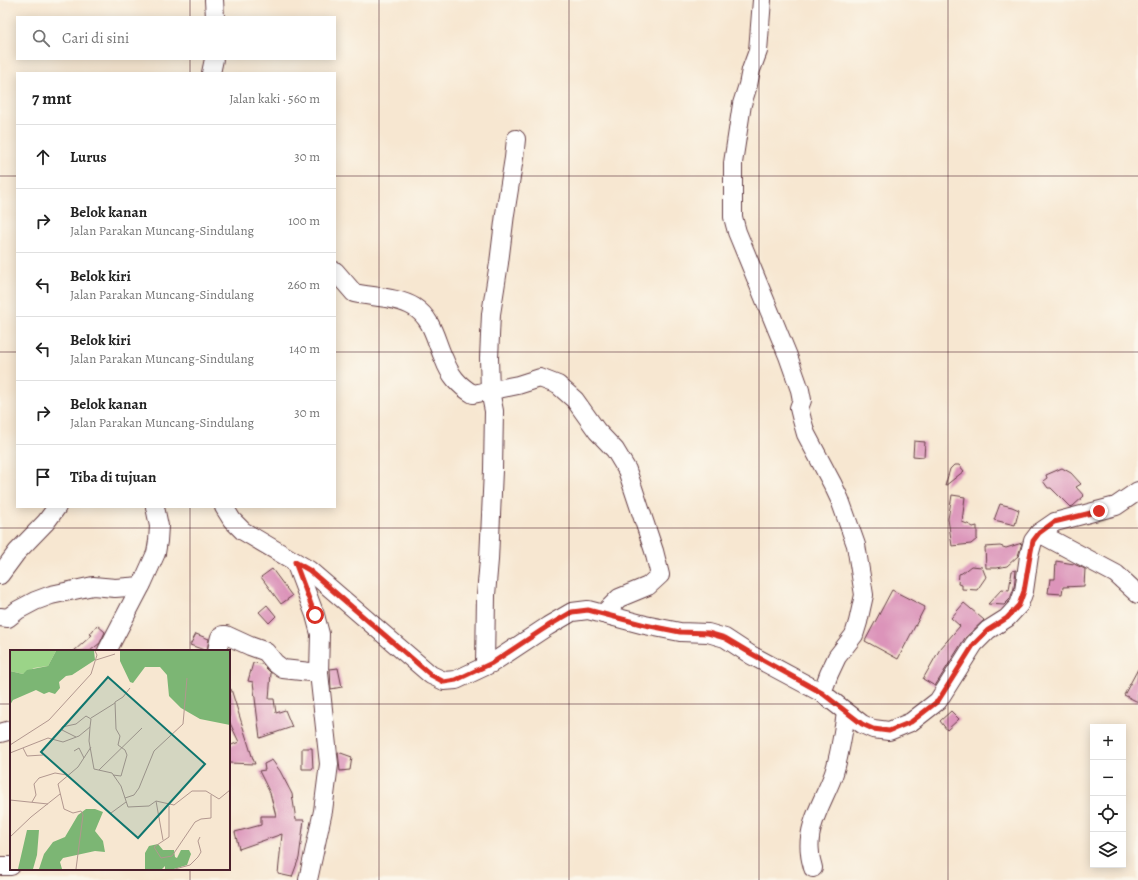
<!DOCTYPE html>
<html lang="id">
<head>
<meta charset="utf-8">
<style>
	body { margin:0; font-family:Alegreya,serif; background:#f6f6f6; color:#222 }
	.controls { position:absolute; right:12px; bottom:12px; display:grid; overflow:hidden; border-radius:0px; box-shadow:0 2px 10px #0003 }
	.controls button { width:36px; height:36px; display:grid; place-items:center; padding:0; border:0; border-bottom:1px solid #e0e0e0; background:#fff; color:#222; font:20px sans-serif }
	.stop { position:absolute; width:12px; height:12px; margin:-9px; border:3px solid #d93025; border-radius:50%; background:#fff }
	.stop.end { background:#d93025; border-color:#fff; box-shadow:0 1px 4px #0008 }
	.list { margin:0; padding:0; list-style:none }
	h2 { display:flex; justify-content:space-between; align-items:center; height:52px; margin:0; padding:0 16px; font-size:17px }
	h2 small { font-size:13px; font-weight:400; color:#767676 }
	.list li { display:grid; grid-template-columns:26px 1fr auto; gap:12px; align-items:center; box-sizing:border-box; height:64px; padding:0 16px; border-top:1px solid #e0e0e0 }
	.list b { display:block; font-size:15px; white-space:nowrap }
	.list p { margin:0; font-size:13px; white-space:nowrap; color:#767676 }
	.list em { font-size:13px; font-style:normal; color:#767676 }
	.icon { flex:none; width:22px; height:22px; fill:none; stroke:currentColor; stroke-width:2; stroke-linecap:round; stroke-linejoin:round }
	.map { position:relative; flex:none; width:1138px; height:880px; overflow:hidden }
	.search { position:absolute; background:#fff; box-shadow:0 2px 10px #0003; left:16px; top:16px; width:320px; height:44px; display:flex; align-items:center; gap:10px; box-sizing:border-box; padding:0 14px; border-radius:0px; color:#767676; font-size:15px }
	.panel { position:absolute; background:#fff; box-shadow:0 2px 10px #0003; left:16px; top:72px; width:320px; height:436px; border-radius:0px }
	.map>svg:first-child { display:block }
	.building { fill:#dc94ba }
	.lines { fill:none; stroke-linecap:round; stroke-linejoin:round }
	.minor-casing { stroke:#643d44; stroke-width:20 }
	.minor { stroke:#fff; stroke-width:18 }
	.route { stroke:#d93025; stroke-width:5 }
	.grid { fill:none; stroke:#4a1f2b; stroke-width:1; stroke-opacity:0.55 }
	.inset-road { fill:none; stroke:#b2978f; stroke-width:1 }
	.view { fill:#0f766e; fill-opacity:0.15; stroke:#0f766e; stroke-width:2 }
	.inset-edge { fill:none; stroke:#4a1f2b; stroke-width:2 }
</style>
</head>
<body>
<div class="map">
<svg width="1138" height="880" viewBox="0 0 1138 880">
	<rect width="100%" height="100%" fill="#fbf7ec"/>
	<filter id="ink" filterUnits="userSpaceOnUse"><feTurbulence type="fractalNoise" baseFrequency=".025" numOctaves="2"/><feDisplacementMap in="SourceGraphic" scale="8" xChannelSelector="R" yChannelSelector="G"/><feConvolveMatrix kernelMatrix="1 2 1 2 8 2 1 2 1" color-interpolation-filters="sRGB"/></filter>
	<filter id="wash" filterUnits="userSpaceOnUse"><feTurbulence type="fractalNoise" baseFrequency=".012" numOctaves="4" result="noise"/><feDisplacementMap in="SourceGraphic" scale="16" xChannelSelector="R" yChannelSelector="G"/><feGaussianBlur stdDeviation="0.9" result="paint"/><feColorMatrix in="noise" values="0 0 0 0 0 0 0 0 0 0 0 0 0 0 0 0 0 1.4 0 .05"/><feComposite in="paint" operator="in"/></filter>
	<g filter="url(#wash)">
		<rect width="100%" height="100%" fill="#f7e7d1"/>
		<g id="blocks">
			<!-- building -->
			<g class="building">
				<path d="M 914,441 L 925,442 L 924,457 L 913,456 Z"/>
				<path d="M 954,465 L 959,465 L 964,471 L 945,486 L 950,469 Z"/>
				<path d="M 1062,468 L 1071,473 L 1081,484 L 1076,487 L 1084,496 L 1073,506 L 1070,507 L 1051,488 L 1048,488 L 1043,481 L 1047,478 L 1046,475 Z"/>
				<path d="M 952,495 L 965,497 L 962,522 L 970,525 L 973,527 L 977,526 L 977,539 L 971,544 L 952,546 L 948,519 Z"/>
				<path d="M 1000,504 L 1012,507 L 1019,510 L 1015,525 L 994,520 Z"/>
				<path d="M 1022,543 L 1018,556 L 1007,566 L 997,568 L 986,568 L 985,547 L 1000,546 L 1006,548 Z"/>
				<path d="M 1056,561 L 1074,564 L 1085,569 L 1084,586 L 1063,587 L 1062,594 L 1048,593 L 1050,579 L 1055,579 Z"/>
				<path d="M 971,566 L 982,567 L 986,577 L 977,590 L 962,589 L 962,585 L 958,584 L 959,574 L 962,573 Z"/>
				<path d="M 272,569 L 292,596 L 281,604 L 261,577 Z"/>
				<path d="M 1016,570 L 1014,588 L 1010,599 L 1004,605 L 988,604 L 1002,589 L 1009,590 L 1012,571 Z"/>
				<path d="M 892,590 L 925,607 L 898,659 L 865,641 Z"/>
				<path d="M 964,603 L 984,620 L 965,638 L 935,686 L 923,679 L 940,649 L 960,626 L 951,618 Z"/>
				<path d="M 267,605 L 276,616 L 269,623 L 259,612 Z"/>
				<path d="M 97,625 L 105,632 L 100,643 L 90,651 L 74,651 L 92,635 L 90,634 Z"/>
				<path d="M 196,634 L 209,639 L 207,651 L 190,645 Z"/>
				<path d="M 253,663 L 262,664 L 271,673 L 269,699 L 274,699 L 276,713 L 285,710 L 292,727 L 260,738 L 253,682 L 248,681 Z"/>
				<path d="M 338,668 L 342,687 L 331,689 L 330,669 Z"/>
				<path d="M 1138,669 L 1138,702 L 1124,695 Z"/>
				<path d="M 231,689 L 252,756 L 255,764 L 229,763 L 229,746 L 239,742 L 229,721 L 229,690 Z"/>
				<path d="M 951,711 L 959,719 L 947,730 L 940,721 Z"/>
				<path d="M 302,748 L 312,748 L 313,769 L 302,769 Z"/>
				<path d="M 338,752 L 352,757 L 350,770 L 340,771 Z"/>
				<path d="M 272,760 L 280,771 L 292,794 L 296,820 L 304,820 L 299,858 L 292,877 L 278,874 L 282,834 L 239,849 L 235,832 L 261,825 L 261,816 L 276,816 L 270,793 L 259,771 L 265,770 L 264,764 Z"/>
			</g>
		</g>
	</g>
	<g filter="url(#ink)">
		<use href="#blocks" fill-opacity="0" stroke="#643d44" stroke-width="1"/>
		<g class="lines">
			<defs>
				<g id="minor">
					<path d="M 214,0 L 215,17"/>
					<path d="M 762,0 L 758,51 L 751,70 L 748,85 L 742,104 L 733,163 L 733,217 L 737,232 L 788,356 L 800,390 L 802,400 L 799,408 L 802,420 L 806,434 L 833,485 L 840,500 L 856,545 L 864,595 L 858,622 L 854,635 L 837,657 L 829,674 L 822,693"/>
					<path d="M 211,73 L 214,59"/>
					<path d="M 335,271 L 354,293 C 372,297 398,297 414,307 C 433,319 435,340 444,359 C 450,375 458,385 473,394 L 518,385 L 540,378 L 558,385 L 575,400 L 597,431 L 615,450 L 627,470 L 654,551 L 660,575 L 648,586 L 619,598 L 603,614"/>
					<path d="M 224,507 L 232,520 L 243,531 L 309,570 L 431,675 L 444,681 L 456,680 L 492,663 L 548,626 L 572,612 L 588,610 L 645,625 L 680,632 L 708,633 L 725,638 L 751,655 L 822,693 L 862,724 L 873,729 L 889,731 L 911,722 L 938,701 L 974,644 L 988,630 L 1007,618 L 1019,605 L 1024,591 L 1029,556 L 1033,541 L 1039,533 L 1055,522 L 1116,506 L 1138,491"/>
					<path d="M 1039,533 L 1116,574 L 1138,594"/>
					<path d="M 295,562 L 315,615 L 320,634 L 319,673 L 329,764 L 323,811 L 308,880"/>
					<path d="M 0,575 L 17,552 L 46,522 L 57,507"/>
					<path d="M 0,617 L 8,618 L 18,610 L 35,601 L 51,595 L 93,586 L 115,588 L 141,586"/>
					<path d="M 107,651 L 143,582 L 156,553 L 158,541 L 159,526 L 155,507"/>
					<path d="M 217,651 L 219,641 L 220,637 L 223,635 L 226,635 L 250,646 L 264,651 L 266,652 L 275,663 L 283,669 L 319,673"/>
					<path d="M 485,666 L 486,595 L 489,560 L 493,470 L 494,411 L 490,391 L 489,358 L 491,314 L 499,263 L 505,214 L 514,158 L 516,139"/>
					<path d="M 0,733 L 11,730"/>
					<path d="M 0,866 L 11,866"/>
					<path d="M 813,868 C 812,863 810,858 810,853 C 806,825 825,799 834,773 C 840,754 843,733 846,713"/>
				</g>
			</defs>
			<!-- minor casing -->
			<use href="#minor" class="minor-casing"/>
			<!-- minor -->
			<use href="#minor" class="minor"/>
		</g>
	</g>
	<g class="lines" filter="url(#ink)">
		<!-- route -->
		<path class="route" d="M 315,615 L 295,562 L 309,570 L 431,675 L 444,682 L 456,680 L 492,663 L 548,626 L 572,612 L 588,610 L 645,625 L 680,632 L 708,633 L 725,638 L 752,654 L 822,693 L 862,724 L 873,729 L 889,731 L 911,722 L 938,701 L 974,644 L 988,630 L 1007,618 L 1019,605 L 1024,591 L 1030,556 L 1033,541 L 1039,533 L 1054,522 L 1099,511"/>
	</g>
	<!-- grid -->
	<path class="grid" d="M 190,0 L 190,17M 379,0 L 379,880M 569,0 L 569,880M 759,0 L 759,880M 948,0 L 948,880M 190,59 L 190,73M 0,176 L 17,176M 335,176 L 1138,176M 0,352 L 17,352M 335,352 L 1138,352M 190,507 L 190,651M 0,528 L 1138,528M 0,704 L 11,704M 229,704 L 1138,704M 190,869 L 190,880"/>
	<!-- overview -->
	<g transform="translate(10 650)">
		<rect width="220" height="220" fill="#f7e7d1"/>
		<path d="M 0,1 L 46,1 L 38,16 L 24,18 L 13,24 L 0,21 Z" fill="#9bd488"/>
		<path d="M 46,1 L 84,1 L 85,10 L 62,25 L 56,26 L 49,32 L 50,38 L 45,44 L 39,42 L 34,44 L 26,40 L 3,50 L 0,55 L 0,21 L 13,24 L 17,20 L 38,16 ZM 110,1 L 220,1 L 220,75 L 190,69 L 171,58 L 159,46 L 157,25 L 150,17 L 135,17 L 123,33 L 120,32 L 110,11 ZM 76,159 L 85,159 L 93,162 L 85,181 L 93,191 L 95,202 L 85,201 L 53,208 L 50,212 L 52,219 L 29,219 L 34,204 L 43,192 L 55,187 L 68,165 ZM 17,180 L 29,180 L 27,205 L 23,219 L 8,219 ZM 148,194 L 153,200 L 164,200 L 165,207 L 167,208 L 171,200 L 179,200 L 181,204 L 177,215 L 164,219 L 155,219 L 155,216 L 152,219 L 135,219 L 135,203 L 139,196 Z" fill="#7cb674"/>
		<path class="inset-road" d="M 86,10 L 105,4M 81,68 L 105,53M 66,87 L 52,80 L 52,77 L 66,74 L 76,66 L 81,69 L 80,77M 0,95 L 39,70 L 81,24 L 87,5 L 85,1M 13,98 L 17,106 L 33,105M 64,101 L 69,98 L 74,108M 0,103 L 38,88 L 53,92 L 69,86 L 80,77 L 79,91 L 84,119 L 102,123 L 111,136 L 118,157 L 139,156 L 146,151 L 164,155 L 182,141 L 196,141 L 209,149 L 220,140M 89,120 L 132,78M 103,125 L 111,126 L 117,105 L 115,100 L 108,95 L 110,86 L 106,79 L 105,52 L 113,47 L 120,38M 115,148 L 124,145 L 129,138 L 144,101 L 173,74 L 177,28M 0,150 L 38,154M 146,151 L 153,190M 22,152 L 26,145 L 24,134 L 29,128 L 45,123 L 57,125M 159,156 L 159,187 L 144,197 L 151,208 L 162,206 L 185,172 L 191,169 L 201,168 L 201,145M 101,163 L 116,152M 0,187 L 21,167 L 50,144M 66,219 L 73,165 L 71,161 L 63,163 L 54,159 L 48,134 L 68,117 L 81,97M 165,219 L 180,215 L 188,207 L 191,202 L 188,191 L 190,187"/>
		<path class="view" d="M 98,27 L 195,114 L 128,188 L 31,102 Z"/>
		<rect width="220" height="220" class="inset-edge"/>
	</g>
</svg>
<div class="controls">
<button>+</button>
<button>−</button>
<button><svg class="icon" aria-label="locate" viewBox="0 0 24 24"><circle cx="12" cy="12" r="6"/><path d="M12 2v4M12 18v4M2 12h4M18 12h4"/></svg></button>
<button><svg class="icon" aria-label="layers" viewBox="0 0 24 24"><path d="M12 4l9 5-9 5-9-5zM3 14l9 5 9-5"/></svg></button>
</div>
<div class="stop" style="left:315px;top:615px"></div>
<div class="stop end" style="left:1099px;top:511px"></div>
<div class="search"><svg class="icon" aria-label="search" viewBox="0 0 24 24"><circle cx="10" cy="10" r="6"/><path d="M15 15l6 6"/></svg>Cari di sini</div>
<section class="panel">
<h2>7 mnt<small>Jalan kaki · 560 m</small></h2>
<ul class="list">
<li><svg class="icon" aria-label="ahead" viewBox="0 0 24 24"><path d="M12 20V5M6 11l6-6 6 6"/></svg><div><b>Lurus</b></div><em>30 m</em></li>
<li><svg class="icon" aria-label="right" viewBox="0 0 24 24"><path d="M7 20v-9h11M14 6l5 5-5 5"/></svg><div><b>Belok kanan</b><p>Jalan Parakan Muncang-Sindulang</p></div><em>100 m</em></li>
<li><svg class="icon" aria-label="left" viewBox="0 0 24 24"><path d="M17 20v-9H6M10 6l-5 5 5 5"/></svg><div><b>Belok kiri</b><p>Jalan Parakan Muncang-Sindulang</p></div><em>260 m</em></li>
<li><svg class="icon" aria-label="left" viewBox="0 0 24 24"><path d="M17 20v-9H6M10 6l-5 5 5 5"/></svg><div><b>Belok kiri</b><p>Jalan Parakan Muncang-Sindulang</p></div><em>140 m</em></li>
<li><svg class="icon" aria-label="right" viewBox="0 0 24 24"><path d="M7 20v-9h11M14 6l5 5-5 5"/></svg><div><b>Belok kanan</b><p>Jalan Parakan Muncang-Sindulang</p></div><em>30 m</em></li>
<li><svg class="icon" aria-label="arrive" viewBox="0 0 24 24"><path d="M6 21V4h12l-3 4 3 4H6"/></svg><div><b>Tiba di tujuan</b></div></li>
</ul>
</section>
</div>
</body>
</html>
